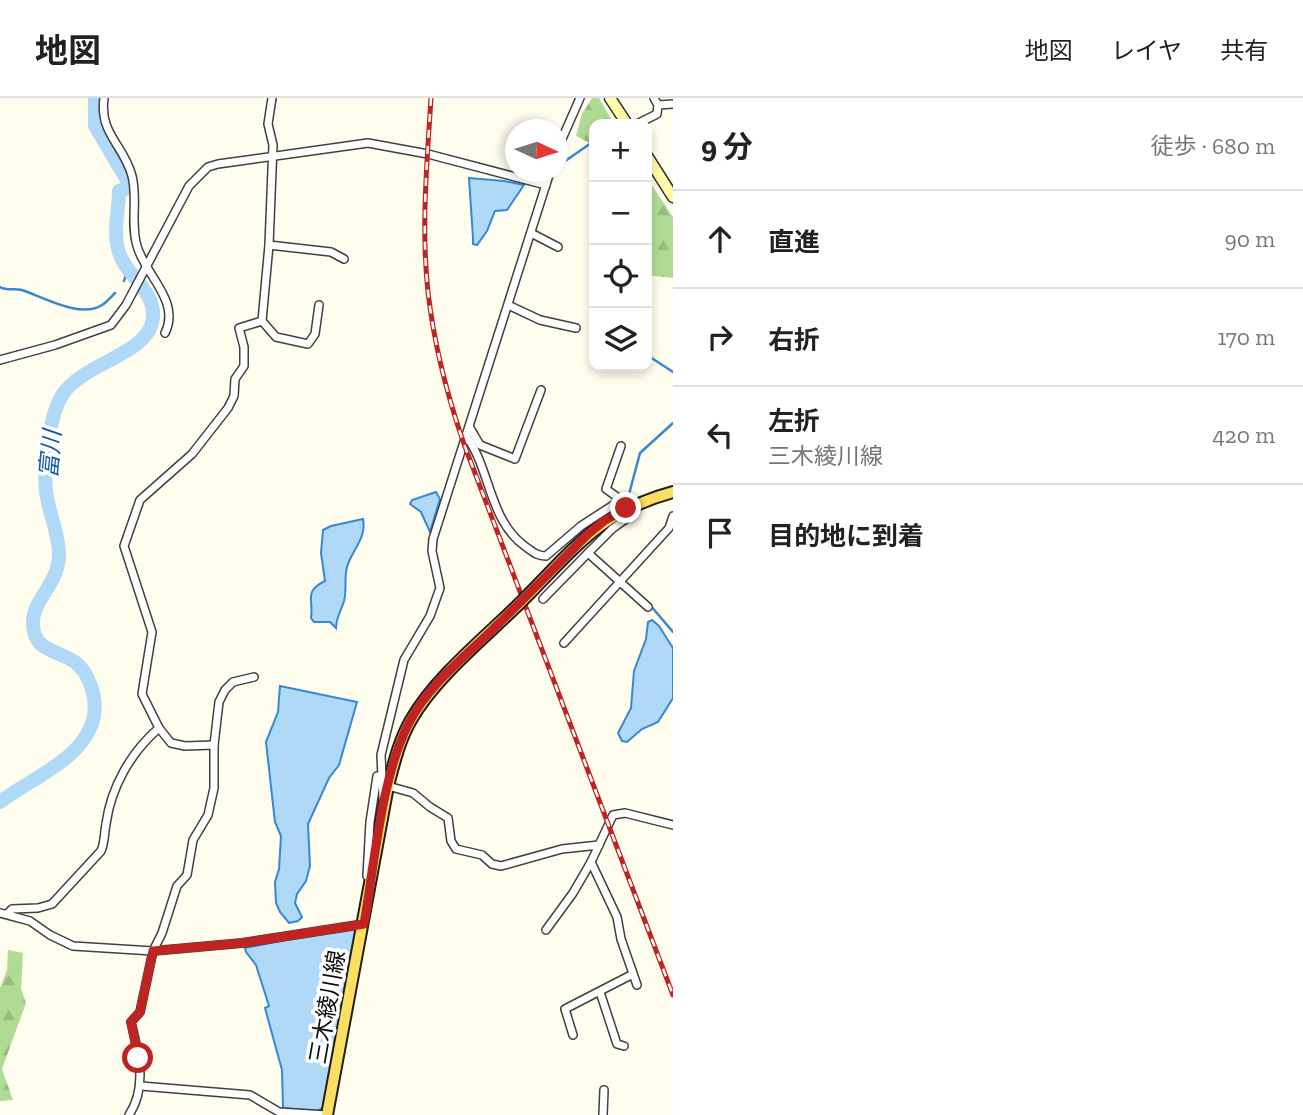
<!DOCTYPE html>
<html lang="ja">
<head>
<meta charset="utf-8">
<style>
	body { margin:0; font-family:"Zilla Slab","Noto Sans JP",serif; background:#f2f2f2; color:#222 }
	.controls { position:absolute; right:21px; top:21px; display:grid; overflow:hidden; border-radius:14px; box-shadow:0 4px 10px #0003 }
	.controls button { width:63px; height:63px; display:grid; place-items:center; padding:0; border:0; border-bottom:2px solid #e0e0e0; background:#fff; color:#222; font:35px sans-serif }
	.compass { position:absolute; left:505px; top:21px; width:63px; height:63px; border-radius:50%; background:#fff; box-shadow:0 4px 10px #0003; rotate:94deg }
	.stop { position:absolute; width:21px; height:21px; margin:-16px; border:5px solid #c02422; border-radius:50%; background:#fff }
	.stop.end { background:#c02422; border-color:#fff; box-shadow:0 2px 7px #0008 }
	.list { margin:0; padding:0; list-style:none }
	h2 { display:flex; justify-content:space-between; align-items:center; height:91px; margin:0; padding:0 28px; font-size:30px }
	h2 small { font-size:23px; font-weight:400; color:#767676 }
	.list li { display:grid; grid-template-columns:46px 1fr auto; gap:21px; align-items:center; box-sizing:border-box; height:98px; padding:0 28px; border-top:2px solid #e0e0e0 }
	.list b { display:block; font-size:26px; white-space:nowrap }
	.list p { margin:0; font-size:23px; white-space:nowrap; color:#767676 }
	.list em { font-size:23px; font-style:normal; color:#767676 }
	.icon { flex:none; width:38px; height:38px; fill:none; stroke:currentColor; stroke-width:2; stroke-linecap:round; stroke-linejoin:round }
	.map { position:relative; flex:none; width:673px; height:1017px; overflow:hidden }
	header { display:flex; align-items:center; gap:42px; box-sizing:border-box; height:98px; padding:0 35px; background:#fff; border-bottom:2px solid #e0e0e0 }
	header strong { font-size:33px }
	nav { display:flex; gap:38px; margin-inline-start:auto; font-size:24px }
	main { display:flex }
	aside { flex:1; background:#fff }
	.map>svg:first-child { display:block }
	.forest { fill:url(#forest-firs) }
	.water { fill:#b0d8f7; stroke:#3689d0; stroke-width:2 }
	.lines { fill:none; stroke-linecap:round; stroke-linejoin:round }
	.stream { stroke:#3689d0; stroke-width:2.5 }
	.river { stroke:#b0d8f7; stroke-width:14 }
	.minor-casing { stroke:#404040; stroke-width:10 }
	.secondary-casing { stroke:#2f2f2f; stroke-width:13 }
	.primary-casing { stroke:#1e1e1e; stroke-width:14 }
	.minor { stroke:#fff; stroke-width:7 }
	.secondary { stroke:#fffba8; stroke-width:10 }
	.primary { stroke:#fbdf60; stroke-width:10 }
	.rail-casing { stroke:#c02422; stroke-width:5 }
	.rail { stroke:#fff; stroke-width:2.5; stroke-dasharray:8; stroke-linecap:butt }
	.primary-bridge-casing { stroke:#1e1e1e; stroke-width:14; stroke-linecap:butt }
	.primary-bridge { stroke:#fbdf60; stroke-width:10 }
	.route { stroke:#c02422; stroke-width:9 }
	.labels { text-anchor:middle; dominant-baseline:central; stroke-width:7; stroke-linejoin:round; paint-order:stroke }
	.street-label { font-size:23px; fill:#0d0d0d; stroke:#fff }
	.water-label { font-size:24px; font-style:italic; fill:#145aa1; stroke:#fff }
</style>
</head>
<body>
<header>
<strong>地図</strong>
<nav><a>地図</a><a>レイヤ</a><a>共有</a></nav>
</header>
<main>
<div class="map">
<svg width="673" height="1017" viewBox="0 0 673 1017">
	<defs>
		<pattern id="forest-firs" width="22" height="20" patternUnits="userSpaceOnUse" patternTransform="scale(1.75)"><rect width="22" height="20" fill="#b0db95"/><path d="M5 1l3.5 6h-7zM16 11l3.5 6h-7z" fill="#96bb7f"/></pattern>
	</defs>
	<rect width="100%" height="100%" fill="#fffded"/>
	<!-- forest -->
	<g class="forest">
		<path d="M 592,0 L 599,0 L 614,26 L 594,26 L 594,47 L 576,38 L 582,16 Z"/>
		<path d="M 647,80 L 673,119 L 673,180 L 647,177 Z"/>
		<path d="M 8,852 L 23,855 L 21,891 L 26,905 L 2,971 L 13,1002 L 0,1003 L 0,890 L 7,872 Z"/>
	</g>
	<!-- water -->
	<g class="water">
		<path d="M 469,80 L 504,83 L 524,87 L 507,112 L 495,113 L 487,133 L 477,147 L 473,146 L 473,140 Z"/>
		<path d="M 436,394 L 440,401 L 430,434 L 421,414 L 410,406 L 412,402 Z"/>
		<path d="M 363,421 C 367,440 352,452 347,469 C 344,479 347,492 344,503 C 341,513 336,520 336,530 L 330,524 L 314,524 L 311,520 C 314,501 303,494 325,483 L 321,455 L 323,432 L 331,428 Z"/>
		<path d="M 652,522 L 659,528 L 673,550 L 673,600 L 658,624 L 642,631 L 627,644 L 622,643 L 618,635 L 631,610 L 634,573 L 646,541 L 648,524 Z"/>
		<path d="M 280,588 L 357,604 L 339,667 L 329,680 L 308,726 L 310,768 L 306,783 L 297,796 L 295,805 L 302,819 L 298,823 L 289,825 L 280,814 L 276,805 L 275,784 L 279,771 L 281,738 L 275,724 L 266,644 L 278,614 Z"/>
		<path d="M 342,831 L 357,831 L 326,1008 L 317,1013 L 283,1010 L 282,972 L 265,910 L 269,908 L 256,867 L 246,854 L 245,850 Z"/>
	</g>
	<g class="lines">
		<!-- stream -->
		<g class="stream">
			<path d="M 558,68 L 594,43"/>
			<path d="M 124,183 L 127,173"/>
			<path d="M 0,189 C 7,193 14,190 22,192 C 43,199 81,221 102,207 C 107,204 111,199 115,195"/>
			<path d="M 647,257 L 673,274"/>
			<path d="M 628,400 L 640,355 L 673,325"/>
			<path d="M 650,507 L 673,534"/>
		</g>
		<!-- river -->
		<path class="river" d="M 0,704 C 31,680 87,660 94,617 C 97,600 89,574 75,564 C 57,552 32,553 33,524 C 33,501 59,486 59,456 C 59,438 50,417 47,399 C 42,374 49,317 63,296 C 84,265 144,257 152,225 C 160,194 124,178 118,151 C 113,132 119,112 119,93 L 128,90 L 127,82 L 95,28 L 95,0"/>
		<defs>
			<g id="minor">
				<path d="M 104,0 C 99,36 124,47 132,78 C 138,101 130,125 137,148 C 145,177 181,203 165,235"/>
				<path d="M 658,7 L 673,6"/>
				<path d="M 637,26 L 657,16 L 658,7 L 654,0"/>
				<path d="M 558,50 L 580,0"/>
				<path d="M 531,135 L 558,149"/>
				<path d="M 269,147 L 331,154 L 344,161"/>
				<path d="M 508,207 L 540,222 L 576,230"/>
				<path d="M 262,223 L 276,239 L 308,246 L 315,236 L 319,207"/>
				<path d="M 0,262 L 55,247 L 111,227 L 126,207 L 189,88 L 208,69 L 218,66 L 368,45 L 428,56 L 546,87"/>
				<path d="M 470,330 L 480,347 L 515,361 L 541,292"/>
				<path d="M 467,339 C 491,373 489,423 526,449 C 533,454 537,458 546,458 L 581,428 L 621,402"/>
				<path d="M 621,348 L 606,391 L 624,404"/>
				<path d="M 588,455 L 612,431 L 630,418 L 626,410"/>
				<path d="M 543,501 L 588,455 L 648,509"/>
				<path d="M 564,545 L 669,430 L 673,418"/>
				<path d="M 159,630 L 171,645 L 185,648 L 214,647"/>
				<path d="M 388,688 L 413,695 L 430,709 L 448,720 L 451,743 L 456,751 L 482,757 L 492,766 L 501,768 L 562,751 L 599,747"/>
				<path d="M 383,700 L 381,657 L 404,562 L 430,518 L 440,490 L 432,453 L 433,441 L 550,74"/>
				<path d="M 591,764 L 617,819 L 621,841 L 637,887"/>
				<path d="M 367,778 L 370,724 L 377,678"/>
				<path d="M 0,815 L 30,823 L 50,837 L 73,848 L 153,853 L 242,845 L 364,826"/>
				<path d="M 7,816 L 12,811 L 38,810 L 52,806 L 101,753 C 105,744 104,736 106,726 C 111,689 131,654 159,630 L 142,596 L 152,534 L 124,448 L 140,402 L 192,356 L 228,310 L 234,298 L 235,281 L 244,268 L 244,249 L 239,230 L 262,223 L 269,147 L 273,47 L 268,26 L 272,0"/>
				<path d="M 546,832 L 573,795 L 591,764 L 613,717 L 625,715 L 673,727"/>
				<path d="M 600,894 L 617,946 L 624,948"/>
				<path d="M 573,937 L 565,911 L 633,876"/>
				<path d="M 141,988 L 250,997 L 279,1014 L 327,1017"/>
				<path d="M 129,1017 C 148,988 138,955 131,924 L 140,914 L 153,853 L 162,835 L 177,788 L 187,777 L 193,742 L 208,717 L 214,690 L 214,647 L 219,604 L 225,592 L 233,584 L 254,579"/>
				<path d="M 603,1017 L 604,992"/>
			</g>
			<g id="secondary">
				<path d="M 610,0 L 627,26"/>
				<path d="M 647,58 L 673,99"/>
			</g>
			<g id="primary">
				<path d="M 530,495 C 578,446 603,413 673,394"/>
				<path d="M 327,1017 L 388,688 C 394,665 399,643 411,622 C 434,581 483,541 517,508"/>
			</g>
		</defs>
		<!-- minor casing -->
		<use href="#minor" class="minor-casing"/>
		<!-- secondary casing -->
		<use href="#secondary" class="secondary-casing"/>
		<!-- primary casing -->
		<use href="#primary" class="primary-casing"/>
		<!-- minor -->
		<use href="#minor" class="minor"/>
		<!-- secondary -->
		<use href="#secondary" class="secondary"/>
		<!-- primary -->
		<use href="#primary" class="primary"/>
		<defs>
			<path id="rail" d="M 431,0 C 427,64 421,130 428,194 C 434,246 447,297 464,346 L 673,897"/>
		</defs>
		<!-- rail casing -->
		<use href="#rail" class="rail-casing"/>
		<!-- rail -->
		<use href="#rail" class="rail"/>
		<defs>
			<path id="primary-bridge" d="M 517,508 L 530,495"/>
		</defs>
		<!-- primary-bridge casing -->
		<use href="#primary-bridge" class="primary-bridge-casing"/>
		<!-- primary-bridge -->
		<use href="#primary-bridge" class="primary-bridge"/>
	</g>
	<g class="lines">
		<!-- route -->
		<path class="route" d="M 138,960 L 131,924 L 140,914 L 153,853 L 242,845 L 364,826 C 375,764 381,679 409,625 C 427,589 462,561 490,534 C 523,502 555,469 588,436 L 604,423 L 626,410"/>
	</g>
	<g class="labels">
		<!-- street labels -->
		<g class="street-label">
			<text transform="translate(327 909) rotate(-80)">三木綾川線</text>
		</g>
		<!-- water labels -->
		<g class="water-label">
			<text transform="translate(50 356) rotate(-85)">富川</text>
		</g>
	</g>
</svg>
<div class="controls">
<button>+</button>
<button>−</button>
<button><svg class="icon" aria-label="locate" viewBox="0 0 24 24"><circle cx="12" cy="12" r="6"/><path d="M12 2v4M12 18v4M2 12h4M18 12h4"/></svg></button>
<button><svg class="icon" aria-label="layers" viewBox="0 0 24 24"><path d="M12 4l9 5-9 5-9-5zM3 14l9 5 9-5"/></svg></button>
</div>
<svg class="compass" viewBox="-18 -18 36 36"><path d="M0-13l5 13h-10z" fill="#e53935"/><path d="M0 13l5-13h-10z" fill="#767676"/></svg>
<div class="stop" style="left:138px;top:960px"></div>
<div class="stop end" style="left:626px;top:410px"></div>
</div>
<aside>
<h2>9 分<small>徒歩 · 680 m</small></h2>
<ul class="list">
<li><svg class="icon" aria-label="ahead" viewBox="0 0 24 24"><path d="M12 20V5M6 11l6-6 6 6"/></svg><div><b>直進</b></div><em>90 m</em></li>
<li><svg class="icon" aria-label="right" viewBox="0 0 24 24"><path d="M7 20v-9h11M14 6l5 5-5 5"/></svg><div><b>右折</b></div><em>170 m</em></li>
<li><svg class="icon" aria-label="left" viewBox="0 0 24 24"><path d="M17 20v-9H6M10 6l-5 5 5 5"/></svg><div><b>左折</b><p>三木綾川線</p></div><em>420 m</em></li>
<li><svg class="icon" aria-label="arrive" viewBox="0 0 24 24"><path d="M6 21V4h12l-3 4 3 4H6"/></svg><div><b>目的地に到着</b></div></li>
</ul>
</aside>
</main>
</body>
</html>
